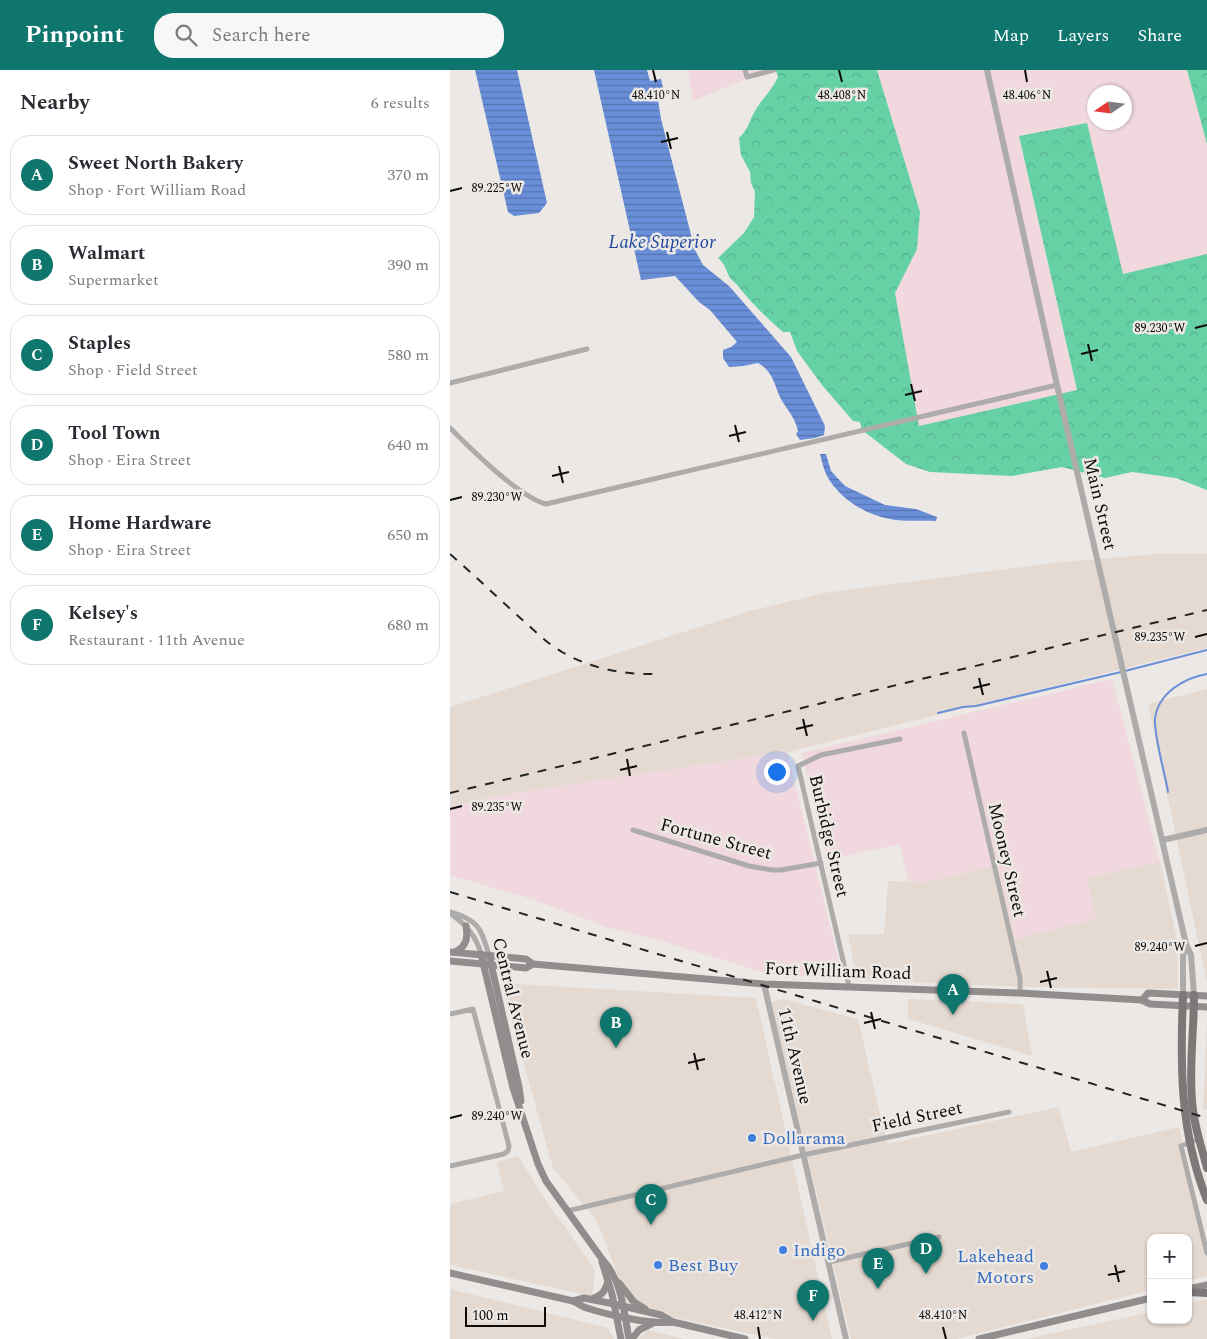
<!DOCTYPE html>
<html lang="en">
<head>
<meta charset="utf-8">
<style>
	body { margin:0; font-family:Spectral,serif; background:#f7f7f7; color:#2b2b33 }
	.controls { position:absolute; right:15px; bottom:15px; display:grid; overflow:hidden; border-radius:10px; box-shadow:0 1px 4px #0004 }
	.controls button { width:45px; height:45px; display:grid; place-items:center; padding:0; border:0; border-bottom:1px solid #e1e1e2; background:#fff; color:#2b2b33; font:25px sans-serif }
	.compass { position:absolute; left:637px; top:15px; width:45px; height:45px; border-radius:50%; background:#fff; box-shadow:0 1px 4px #0004; rotate:257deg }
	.scale { position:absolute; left:15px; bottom:12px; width:81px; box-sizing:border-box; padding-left:5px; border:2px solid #0d0c0b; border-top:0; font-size:14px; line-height:18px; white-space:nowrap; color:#0d0c0b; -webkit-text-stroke:4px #ece8e5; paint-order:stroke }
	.you { position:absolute; left:326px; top:701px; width:18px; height:18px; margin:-12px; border:4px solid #fff; border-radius:50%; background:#1a73e8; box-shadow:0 0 0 8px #1a73e833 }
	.badge { display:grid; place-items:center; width:32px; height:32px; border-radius:50%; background:#0f766e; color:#fff; font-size:16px; font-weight:700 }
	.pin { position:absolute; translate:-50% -41px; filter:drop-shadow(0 1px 2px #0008) }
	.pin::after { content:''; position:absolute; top:26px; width:18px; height:15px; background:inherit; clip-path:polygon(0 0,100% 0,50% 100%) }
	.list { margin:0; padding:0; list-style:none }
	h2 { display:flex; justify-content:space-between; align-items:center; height:65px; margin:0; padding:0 20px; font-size:21px }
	h2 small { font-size:16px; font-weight:400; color:#7c7c81 }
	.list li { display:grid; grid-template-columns:32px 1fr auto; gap:15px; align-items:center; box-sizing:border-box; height:80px; margin:0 10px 10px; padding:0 10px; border:1px solid #e1e1e2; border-radius:20px }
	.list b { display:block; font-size:19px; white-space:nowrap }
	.list p { margin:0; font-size:16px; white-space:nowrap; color:#7c7c81 }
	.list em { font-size:16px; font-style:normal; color:#7c7c81 }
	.icon { flex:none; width:28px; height:28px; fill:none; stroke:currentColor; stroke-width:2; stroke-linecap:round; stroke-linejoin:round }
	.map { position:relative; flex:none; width:757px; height:1269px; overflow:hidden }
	header { display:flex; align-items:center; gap:30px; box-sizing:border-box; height:70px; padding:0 25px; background:#0f766e; color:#fff }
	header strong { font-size:24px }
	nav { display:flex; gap:28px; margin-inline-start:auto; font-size:18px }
	.search { width:350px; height:45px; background:#f7f7f7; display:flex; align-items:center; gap:12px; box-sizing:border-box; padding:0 18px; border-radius:20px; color:#7c7c81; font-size:19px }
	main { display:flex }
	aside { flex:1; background:#fff }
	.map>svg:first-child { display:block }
	.built { fill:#e5dad2 }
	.industrial { fill:#f1d7de; fill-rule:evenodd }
	.forest { fill:url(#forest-crowns) }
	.water { fill:url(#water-rules) }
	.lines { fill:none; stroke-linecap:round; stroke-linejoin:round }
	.stream { stroke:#6a8fd9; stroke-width:2 }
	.minor { stroke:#aeabab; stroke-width:5 }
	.tertiary { stroke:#aeabab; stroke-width:6 }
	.secondary { stroke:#918d8d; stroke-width:7 }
	.primary { stroke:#7d7877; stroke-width:8 }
	.rail { stroke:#242322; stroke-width:2; stroke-dasharray:9 9; stroke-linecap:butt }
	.ticks { fill:none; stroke:#0d0c0b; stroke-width:2 }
	.shop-dot { fill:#3f7fe0; stroke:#ece8e5; stroke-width:2 }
	.labels { text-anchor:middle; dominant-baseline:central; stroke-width:5; stroke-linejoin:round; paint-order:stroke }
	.street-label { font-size:18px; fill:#0d0c0b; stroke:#ece8e5 }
	.shop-label { font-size:18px; fill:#366cbe; stroke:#ece8e5; text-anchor:start }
	.water-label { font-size:19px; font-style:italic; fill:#20499f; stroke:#ece8e5 }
	.ticks-label { font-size:12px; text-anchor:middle; fill:#0d0c0b; stroke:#ece8e5; stroke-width:5; stroke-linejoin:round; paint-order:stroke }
</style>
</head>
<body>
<header>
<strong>Pinpoint</strong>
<div class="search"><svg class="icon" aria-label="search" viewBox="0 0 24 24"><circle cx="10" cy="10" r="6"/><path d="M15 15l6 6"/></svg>Search here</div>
<nav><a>Map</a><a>Layers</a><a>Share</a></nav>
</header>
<main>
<aside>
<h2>Nearby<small>6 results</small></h2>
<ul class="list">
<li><span class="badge">A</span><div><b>Sweet North Bakery</b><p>Shop · Fort William Road</p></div><em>370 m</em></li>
<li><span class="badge">B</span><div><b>Walmart</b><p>Supermarket</p></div><em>390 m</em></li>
<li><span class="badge">C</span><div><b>Staples</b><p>Shop · Field Street</p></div><em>580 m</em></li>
<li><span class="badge">D</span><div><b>Tool Town</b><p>Shop · Eira Street</p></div><em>640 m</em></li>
<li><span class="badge">E</span><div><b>Home Hardware</b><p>Shop · Eira Street</p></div><em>650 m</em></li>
<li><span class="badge">F</span><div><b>Kelsey's</b><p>Restaurant · 11th Avenue</p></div><em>680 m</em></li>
</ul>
</aside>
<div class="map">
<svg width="757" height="1269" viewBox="0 0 757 1269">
	<defs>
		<pattern id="forest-crowns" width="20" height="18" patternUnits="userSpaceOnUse" patternTransform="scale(1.25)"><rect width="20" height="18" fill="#66d1a5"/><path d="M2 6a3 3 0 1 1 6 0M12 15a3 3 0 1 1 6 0" fill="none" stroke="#57b28d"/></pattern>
		<pattern id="water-rules" width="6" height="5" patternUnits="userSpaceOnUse" patternTransform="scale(1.25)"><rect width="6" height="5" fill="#6a8fd9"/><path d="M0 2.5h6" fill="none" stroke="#5673ae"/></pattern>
	</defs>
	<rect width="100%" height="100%" fill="#ece8e5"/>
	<!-- built -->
	<g class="built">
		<path d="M 707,484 L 757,484 L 757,578 L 337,682 L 58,724 L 0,737 L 0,637 L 299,541 L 374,523 L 611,492 Z"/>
		<path d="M 757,619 L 757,913 L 698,634 Z"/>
		<path d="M 710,792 L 727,870 L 728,919 L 576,917 L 407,910 L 398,864 L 434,864 L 438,811 L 477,812 L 547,795 L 565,869 L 645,849 L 637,808 Z"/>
		<path d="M 51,913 L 306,928 L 382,1269 L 325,1269 L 180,1238 L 147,1151 L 103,1098 Z"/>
		<path d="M 333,929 L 408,949 L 437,1074 L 609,1037 L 621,1082 L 729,1057 L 757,1175 L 757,1206 L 738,1211 L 738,1168 L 701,1168 L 701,1220 L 506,1269 L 401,1269 L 321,932 Z"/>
		<path d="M 458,929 L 573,934 L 582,986 L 458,949 Z"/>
		<path d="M 757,951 L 757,1040 L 753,1039 Z"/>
		<path d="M 68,1086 L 93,1126 L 145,1200 L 142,1226 L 0,1195 L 0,1134 L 54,1121 L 47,1092 Z"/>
		<path d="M 0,1219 L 158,1258 L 164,1269 L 0,1269 Z"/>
		<path d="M 757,1229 L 757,1269 L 576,1269 L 701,1242 L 701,1250 L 738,1250 L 738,1233 Z"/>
		<path d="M 199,1260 L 235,1269 L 188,1269 Z"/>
	</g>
	<!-- industrial -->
	<g class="industrial">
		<path d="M 238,0 L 312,0 L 313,2 L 243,31 Z"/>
		<path d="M 427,0 L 737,0 L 757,74 L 757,184 L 673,205 L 637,54 L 569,66 L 627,321 L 469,357 L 445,223 L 467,179 L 470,142 ZM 644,22 L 674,22 L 674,52 L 644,52 Z"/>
		<path d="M 662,609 L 710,792 L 637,808 L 646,849 L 565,869 L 547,795 L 477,812 L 458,811 L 450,774 L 377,790 L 352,683 Z"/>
		<path d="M 337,682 L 393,908 L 318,904 L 215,872 L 159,858 L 85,830 L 0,805 L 0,737 L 58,724 Z"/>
	</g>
	<!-- forest -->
	<g class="forest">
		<path d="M 326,0 L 427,0 L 470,142 L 467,179 L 445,223 L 469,356 L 627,320 L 569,66 L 637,53 L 673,204 L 757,184 L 757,420 L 726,408 L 682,402 L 655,408 L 612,397 L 562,406 L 480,402 L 456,394 L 412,360 L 410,352 L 403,351 L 372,315 L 347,281 L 340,262 L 333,262 C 316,247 302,234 288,216 C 286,213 282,211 280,208 C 275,199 276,195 268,188 L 294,163 L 304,147 L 305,122 L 301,113 L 300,102 L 291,85 L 289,68 C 300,57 298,53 305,41 C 312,29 322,20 328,7 Z"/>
		<path d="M 737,0 L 757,0 L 757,74 Z"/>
	</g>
	<!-- water -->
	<g class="water">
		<path d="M 25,0 L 67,0 L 97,133 L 89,143 L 64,146 L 58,142 Z"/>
		<path d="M 144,0 L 197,0 L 200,11 L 211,9 L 215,27 L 208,30 L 211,49 L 245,180 L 253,195 L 279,216 L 341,287 L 375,356 L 374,365 L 365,368 L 350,370 L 346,364 L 348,361 C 345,346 335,338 329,325 C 324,312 321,300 308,293 L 293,296 L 279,297 L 273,288 L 273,280 L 281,277 L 287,272 L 260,240 L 249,232 L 225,206 L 191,210 Z"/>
		<path d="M 370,384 L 376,384 L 381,401 L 395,416 L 435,435 L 466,439 L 487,447 L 486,451 C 470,450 455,452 440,449 C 414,444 390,429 377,406 C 374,400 372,392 370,384 Z"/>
	</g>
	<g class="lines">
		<!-- stream -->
		<g class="stream">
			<path d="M 675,601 L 757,580"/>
			<path d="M 488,643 L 513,637 L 526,636 L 671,602"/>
			<path d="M 718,722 C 715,703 704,667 705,649 C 708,623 734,608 757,604"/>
		</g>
		<!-- minor -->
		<g class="minor">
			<path d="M 295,0 L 297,7 L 324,0"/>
			<path d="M 0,313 L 137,279"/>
			<path d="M 0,358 C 21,379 69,427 96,434 L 607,315"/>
			<path d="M 514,663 L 570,908 L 570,923"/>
			<path d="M 183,760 L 299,796 L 322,800 L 331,800 L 371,793"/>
			<path d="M 0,842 C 29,850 31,859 39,885"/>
			<path d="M 0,843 C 16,855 26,865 31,884"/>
			<path d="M 399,916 L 348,696 L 371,685 L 450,669"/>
			<path d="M 0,944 L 23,939 L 59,1076 L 58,1081 L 54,1084 L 0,1096"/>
			<path d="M 749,1069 L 731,1076 L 757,1183"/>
			<path d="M 117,1141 L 353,1085 L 559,1042"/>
			<path d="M 379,1192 L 489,1167"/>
		</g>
		<!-- tertiary -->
		<g class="tertiary">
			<path d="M 537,0 L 607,315 L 736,874 L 741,885 L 744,925"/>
			<path d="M 713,770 L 757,760"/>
			<path d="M 314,914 L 396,1269"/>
			<path d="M 733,925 L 733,887 L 736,874"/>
		</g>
		<!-- secondary -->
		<g class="secondary">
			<path d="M 0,882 L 76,889 L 83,894 L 314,914 L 570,923 L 692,930 L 700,934 L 757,937"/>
			<path d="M 5,882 C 17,876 18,868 16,856"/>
			<path d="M 31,884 L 63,1018 L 88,1094 L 96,1111 L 152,1189 C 172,1210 174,1242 179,1269"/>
			<path d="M 39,885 L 69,1017 L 71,1031"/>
			<path d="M 0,891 L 76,898 L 83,894"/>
			<path d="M 692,930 L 698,923 L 757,926"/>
			<path d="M 152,1192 L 162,1224 L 171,1269"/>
			<path d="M 0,1203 L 123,1231 C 128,1233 132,1237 137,1238 C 158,1245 202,1255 223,1252"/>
			<path d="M 169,1213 L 184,1232 L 195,1239"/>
			<path d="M 738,1219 L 757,1215"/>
			<path d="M 142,1229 C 152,1225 155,1222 158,1211"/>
			<path d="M 123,1231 L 134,1228 L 164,1234 L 211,1245 L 223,1252 L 295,1269"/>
			<path d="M 182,1269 L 189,1260 L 203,1253"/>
			<path d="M 529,1269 L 701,1228"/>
		</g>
		<!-- primary -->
		<g class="primary">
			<path d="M 733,925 C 730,996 730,1063 757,1130"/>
			<path d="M 744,925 C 744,960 739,995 742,1030 C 743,1053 751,1075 757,1098"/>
			<path d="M 738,1222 L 757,1223"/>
		</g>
		<!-- rail -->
		<g class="rail">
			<path d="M 0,484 C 23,504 45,525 68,546 C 82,558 96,573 112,582 C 141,599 175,605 208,604"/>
			<path d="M 0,723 L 757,540"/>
			<path d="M 0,822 L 757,1048"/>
		</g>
	</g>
	<!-- ticks -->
	<path class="ticks" d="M 203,0 L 206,12M 389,0 L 392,12M 575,0 L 577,12M 217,62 L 221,79M 211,72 L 228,68M 0,121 L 12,118M 745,258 L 757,255M 638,274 L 642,291M 631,284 L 648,280M 461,314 L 465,331M 455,325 L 472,321M 285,355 L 289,372M 279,366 L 296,362M 109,396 L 113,413M 102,406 L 119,402M 0,430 L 12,427M 745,567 L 757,564M 529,608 L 533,625M 523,618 L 540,614M 353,649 L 357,666M 346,659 L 363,655M 177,689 L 180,706M 170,700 L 187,696M 0,739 L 12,736M 745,876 L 757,873M 597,901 L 601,918M 590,912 L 607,908M 421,942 L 425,959M 414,953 L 431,949M 244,983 L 248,1000M 238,993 L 255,989M 0,1048 L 12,1045M 665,1195 L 669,1212M 658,1205 L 675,1201M 308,1257 L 310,1269M 493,1257 L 496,1269"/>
	<!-- markers -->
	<g class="shop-dot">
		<circle cx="302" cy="1068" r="5"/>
		<circle cx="333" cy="1180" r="5"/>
		<circle cx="208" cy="1195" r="5"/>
		<circle cx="594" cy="1196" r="5"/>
	</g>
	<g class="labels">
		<!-- street labels -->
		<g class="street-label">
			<text transform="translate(650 434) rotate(77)">Main Street</text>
			<text transform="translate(379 766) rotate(77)">Burbidge Street</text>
			<text transform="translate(266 769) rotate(15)">Fortune Street</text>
			<text transform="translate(557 790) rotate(77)">Mooney Street</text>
			<text transform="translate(388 901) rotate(2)">Fort William Road</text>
			<text transform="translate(63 928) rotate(76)">Central Avenue</text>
			<text transform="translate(345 986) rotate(77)">11th Avenue</text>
			<text transform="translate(467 1047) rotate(-12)">Field Street</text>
		</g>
		<!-- shop labels -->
		<g class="shop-label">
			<text x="312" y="1068">Dollarama</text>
			<text x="343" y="1180">Indigo</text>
			<text x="584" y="1186" text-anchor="end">Lakehead<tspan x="584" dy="21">Motors</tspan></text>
			<text x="218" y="1195">Best Buy</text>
		</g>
		<!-- water labels -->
		<g class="water-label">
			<text x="212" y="172">Lake Superior</text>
		</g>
	</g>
	<g class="ticks-label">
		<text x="206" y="29">48.410°N</text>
		<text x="392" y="29">48.408°N</text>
		<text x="577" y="29">48.406°N</text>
		<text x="47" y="122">89.225°W</text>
		<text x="710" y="262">89.230°W</text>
		<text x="47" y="431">89.230°W</text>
		<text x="710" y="571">89.235°W</text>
		<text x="47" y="741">89.235°W</text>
		<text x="710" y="881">89.240°W</text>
		<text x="47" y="1050">89.240°W</text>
		<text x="308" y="1249">48.412°N</text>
		<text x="493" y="1249">48.410°N</text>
	</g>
</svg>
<div class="controls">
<button>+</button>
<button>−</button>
</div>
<svg class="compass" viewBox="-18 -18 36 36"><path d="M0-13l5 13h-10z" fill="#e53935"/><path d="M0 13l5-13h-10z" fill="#7c7c81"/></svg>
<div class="scale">100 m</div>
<div class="you"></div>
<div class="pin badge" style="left:503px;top:945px">A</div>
<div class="pin badge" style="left:166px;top:978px">B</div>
<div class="pin badge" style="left:201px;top:1155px">C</div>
<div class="pin badge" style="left:476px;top:1204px">D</div>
<div class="pin badge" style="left:428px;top:1219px">E</div>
<div class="pin badge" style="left:363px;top:1251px">F</div>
</div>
</main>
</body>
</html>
